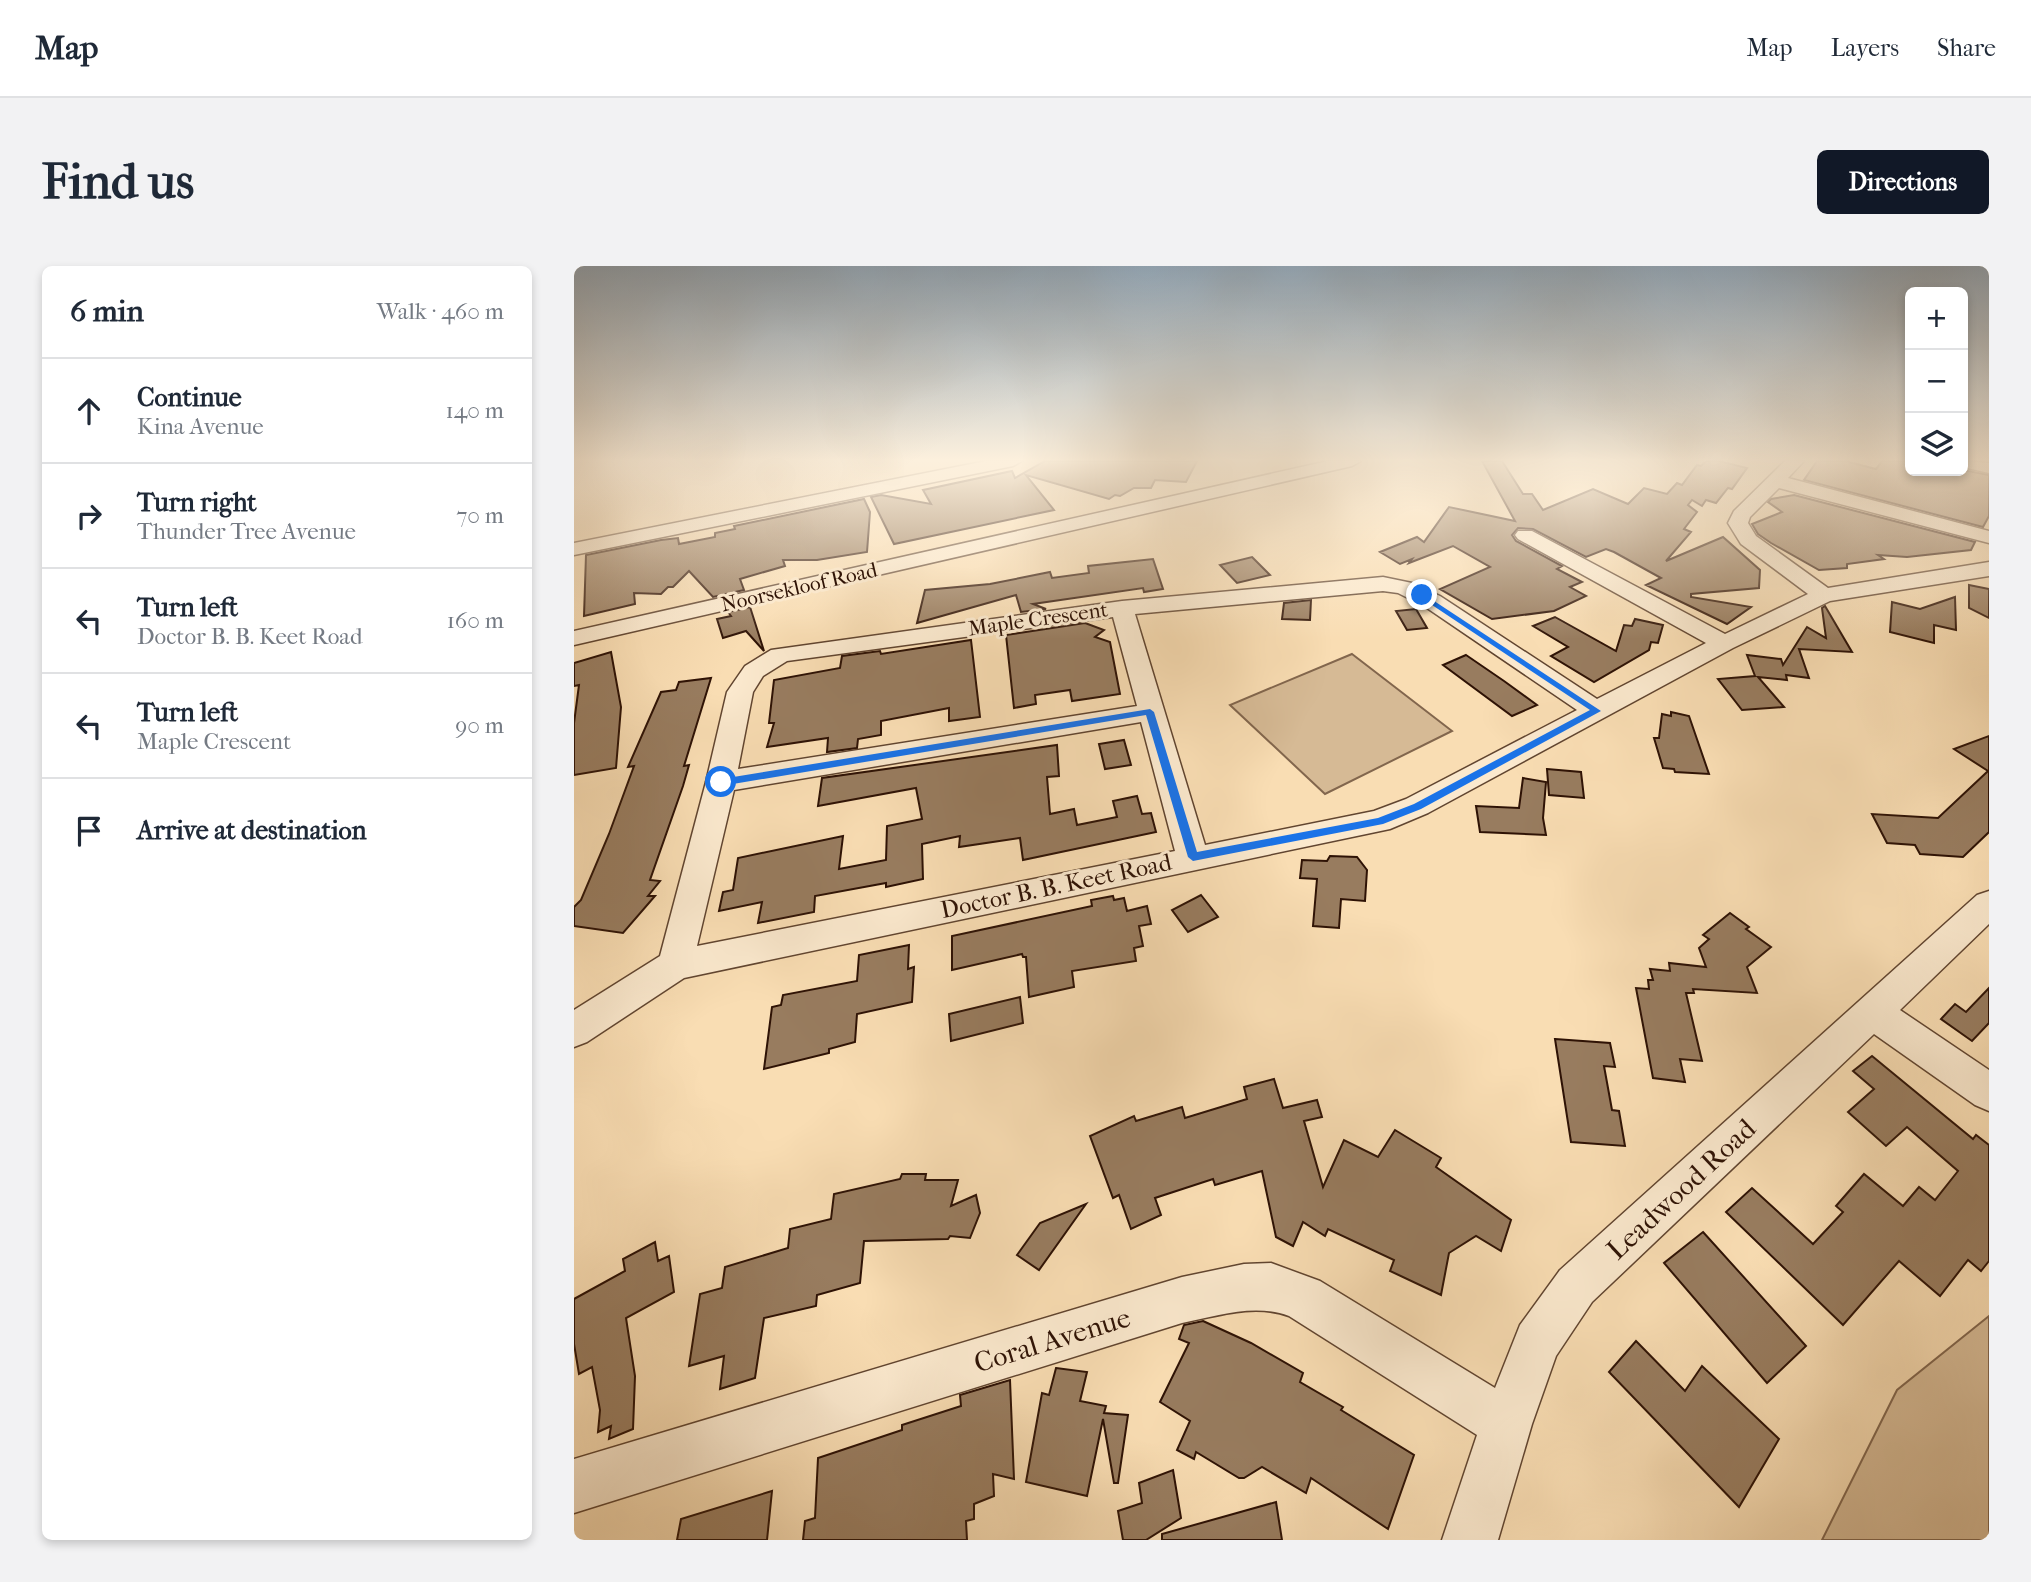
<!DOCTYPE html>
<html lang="en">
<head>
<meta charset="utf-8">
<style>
	body { margin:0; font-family:"IM FELL French Canon",serif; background:#f2f2f3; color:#1f2937 }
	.controls { position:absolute; right:21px; top:21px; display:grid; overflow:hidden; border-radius:10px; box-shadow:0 4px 10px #0003 }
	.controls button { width:63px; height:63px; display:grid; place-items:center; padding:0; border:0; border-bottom:2px solid #e0e1e3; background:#fff; color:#1f2937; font:35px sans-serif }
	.stop { position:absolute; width:21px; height:21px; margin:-16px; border:5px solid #1a73e8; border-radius:50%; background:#fff }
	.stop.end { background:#1a73e8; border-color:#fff; box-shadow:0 2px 7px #0008 }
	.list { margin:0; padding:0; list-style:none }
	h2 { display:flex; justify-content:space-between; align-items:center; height:91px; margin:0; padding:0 28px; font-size:30px }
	h2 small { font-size:23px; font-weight:400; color:#747a83 }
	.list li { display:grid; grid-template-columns:46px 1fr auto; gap:21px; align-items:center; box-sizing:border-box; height:105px; padding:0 28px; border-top:2px solid #e0e1e3 }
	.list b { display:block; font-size:26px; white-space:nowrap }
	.list p { margin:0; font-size:23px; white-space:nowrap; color:#747a83 }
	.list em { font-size:23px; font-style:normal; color:#747a83 }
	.icon { flex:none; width:38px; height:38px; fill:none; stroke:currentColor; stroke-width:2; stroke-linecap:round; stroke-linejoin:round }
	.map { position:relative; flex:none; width:1415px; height:1274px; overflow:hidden; border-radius:10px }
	header { display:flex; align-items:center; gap:42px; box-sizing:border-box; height:98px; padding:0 35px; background:#fff; border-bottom:2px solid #e0e1e3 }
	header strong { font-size:33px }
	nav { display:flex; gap:38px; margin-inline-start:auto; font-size:24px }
	.intro { display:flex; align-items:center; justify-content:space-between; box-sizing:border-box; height:168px; padding:0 42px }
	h1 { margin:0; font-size:49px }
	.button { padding:18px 32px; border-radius:10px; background:#111827; color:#fff; font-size:24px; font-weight:700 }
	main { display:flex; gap:42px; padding:0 42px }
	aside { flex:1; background:#fff; border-radius:10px; box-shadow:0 4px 10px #0003 }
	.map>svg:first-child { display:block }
	.green { fill:#d6ba95; stroke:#82664d; stroke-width:2 }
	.building { fill:#987c5f; stroke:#2e1205; stroke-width:2 }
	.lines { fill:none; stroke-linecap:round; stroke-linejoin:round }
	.minor-casing { stroke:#614530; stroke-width:3 }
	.minor { fill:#fbe9ce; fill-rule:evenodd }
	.route { fill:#1a73e8 }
	.labels { text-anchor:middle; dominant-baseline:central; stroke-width:6; stroke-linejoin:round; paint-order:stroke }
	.far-street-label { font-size:21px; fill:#2e1205; stroke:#fbe9ce }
	.street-label { font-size:24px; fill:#2e1205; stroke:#fbe9ce }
	.near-street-label { font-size:28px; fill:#2e1205; stroke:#fbe9ce }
</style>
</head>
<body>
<header>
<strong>Map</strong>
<nav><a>Map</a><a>Layers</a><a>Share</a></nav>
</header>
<div class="intro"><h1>Find us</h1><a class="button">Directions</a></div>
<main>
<aside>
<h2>6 min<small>Walk · 460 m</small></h2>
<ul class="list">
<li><svg class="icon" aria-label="ahead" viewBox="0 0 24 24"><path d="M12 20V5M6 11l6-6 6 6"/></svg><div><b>Continue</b><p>Kina Avenue</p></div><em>140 m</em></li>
<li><svg class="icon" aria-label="right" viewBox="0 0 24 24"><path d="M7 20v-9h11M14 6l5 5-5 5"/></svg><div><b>Turn right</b><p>Thunder Tree Avenue</p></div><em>70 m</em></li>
<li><svg class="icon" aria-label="left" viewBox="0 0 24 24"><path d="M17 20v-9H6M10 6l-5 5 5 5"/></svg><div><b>Turn left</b><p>Doctor B. B. Keet Road</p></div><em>160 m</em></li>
<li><svg class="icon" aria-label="left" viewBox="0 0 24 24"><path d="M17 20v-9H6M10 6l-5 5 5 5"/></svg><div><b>Turn left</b><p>Maple Crescent</p></div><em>90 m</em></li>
<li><svg class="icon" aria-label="arrive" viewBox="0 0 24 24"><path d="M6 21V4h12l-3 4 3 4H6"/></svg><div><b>Arrive at destination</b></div></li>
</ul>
</aside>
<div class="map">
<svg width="1415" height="1274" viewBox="0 0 1415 1274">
	<rect width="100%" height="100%" fill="#f9ddb3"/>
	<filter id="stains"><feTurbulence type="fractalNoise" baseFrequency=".00286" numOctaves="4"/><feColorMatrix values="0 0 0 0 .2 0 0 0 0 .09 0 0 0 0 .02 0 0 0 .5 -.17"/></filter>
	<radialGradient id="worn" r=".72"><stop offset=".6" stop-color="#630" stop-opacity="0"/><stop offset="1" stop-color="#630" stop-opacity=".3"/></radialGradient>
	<!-- green -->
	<g class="green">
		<path d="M 778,388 L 878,465 L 751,528 L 656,439 Z"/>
		<path d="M 1415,1050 L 1415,1274 L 1248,1274 L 1323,1124 Z"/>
	</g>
	<!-- building -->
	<g class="building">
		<path d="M 471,195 L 623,195 L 612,216 L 581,214 L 577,222 L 560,222 L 546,230 L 541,229 L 535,233 L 452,209 L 480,244 L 320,278 L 297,231 L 307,229 L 357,238 L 349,224 L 438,205 L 441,212 Z"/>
		<path d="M 908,195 L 928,195 L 949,228 L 958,228 L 969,244 L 1019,223 L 1054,238 L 1070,222 L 1093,228 L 1103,217 L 1108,219 L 1123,199 L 1127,200 L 1132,195 L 1145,195 L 1173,202 L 1158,223 L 1154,222 L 1142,237 L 1132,234 L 1128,240 L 1118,234 L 1114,239 L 1123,246 L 1110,263 L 1117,266 L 1092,295 L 1149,271 L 1186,304 L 1185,322 L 1117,328 L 1117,331 L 1177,341 L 1153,358 L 1072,319 L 1087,312 L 1040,286 L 1032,283 L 1012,291 L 959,263 L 944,262 L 938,269 L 942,275 L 988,300 L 983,303 L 1008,316 L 996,321 L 1012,330 L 980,345 L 918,353 L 866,323 L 916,301 L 879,280 L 835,297 L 838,293 L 826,298 L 806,286 L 843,271 L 850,276 L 875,241 L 941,255 Z"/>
		<path d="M 1243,195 L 1271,195 L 1302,203 L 1308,195 L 1336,195 L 1336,205 L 1394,205 L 1415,209 L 1415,250 L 1409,261 L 1230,214 Z"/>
		<path d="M 1220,229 L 1401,276 L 1397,284 L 1333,291 L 1304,289 L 1310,293 L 1273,298 L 1273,302 L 1245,304 L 1197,277 L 1184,268 L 1178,258 L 1208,246 L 1194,236 L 1197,233 Z"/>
		<path d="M 290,233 L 296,246 L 293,286 L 243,294 L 209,294 L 211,300 L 166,313 L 170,324 L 139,331 L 115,305 L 99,321 L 94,321 L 87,328 L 60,327 L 61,338 L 10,350 L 12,289 L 87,274 L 104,272 L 105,278 L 141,271 L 141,267 L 161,263 L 160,260 Z"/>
		<path d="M 678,291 L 696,309 L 663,317 L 646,299 Z"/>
		<path d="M 579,293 L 589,323 L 570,326 L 569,322 L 459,338 L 472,343 L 447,346 L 442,329 L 343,357 L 351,324 L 416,318 L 476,306 L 478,312 L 515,307 L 514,300 Z"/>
		<path d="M 1395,319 L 1415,323 L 1415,352 L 1395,342 Z"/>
		<path d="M 1381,331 L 1382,364 L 1360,359 L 1360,377 L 1316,366 L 1318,336 L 1346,343 Z"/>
		<path d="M 737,334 L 736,354 L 708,353 L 710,337 Z"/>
		<path d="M 1251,340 L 1278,386 L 1225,383 L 1235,412 L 1212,409 L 1213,414 L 1184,411 L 1210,441 L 1168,444 L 1144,413 L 1181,410 L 1173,389 L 1207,393 L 1209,399 L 1233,361 L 1252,372 L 1248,342 Z"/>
		<path d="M 176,341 L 177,344 L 190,385 L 172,365 L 149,372 L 143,353 L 157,350 L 154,346 Z"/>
		<path d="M 842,343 L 853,362 L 833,364 L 822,345 Z"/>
		<path d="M 981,351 L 1042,385 L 1050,359 L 1058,360 L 1061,353 L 1089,359 L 1084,377 L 1077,376 L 1075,384 L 1020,416 L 977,390 L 994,381 L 959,360 Z"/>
		<path d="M 511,357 L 530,364 L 521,371 L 536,376 L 546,428 L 498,435 L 496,424 L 461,429 L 462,438 L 440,442 L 432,369 Z"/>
		<path d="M 397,374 L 406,451 L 375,455 L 375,442 L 307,455 L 307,469 L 284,473 L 283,482 L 253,486 L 254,472 L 193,481 L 200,457 L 195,457 L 200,414 L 266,402 L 268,390 L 306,385 L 307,388 Z"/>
		<path d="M 37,386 L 47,441 L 42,502 L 0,509 L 0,457 L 5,419 L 0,420 L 0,397 Z"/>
		<path d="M 892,389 L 930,415 L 963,439 L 938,450 L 869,399 Z"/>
		<path d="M 137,412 L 110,500 L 115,499 L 109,520 L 76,614 L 86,615 L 74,630 L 81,630 L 49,667 L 0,660 L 0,641 L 7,634 L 35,568 L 60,500 L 54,501 L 87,426 L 102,424 L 105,416 Z"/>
		<path d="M 1097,446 L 1115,450 L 1135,508 L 1101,506 L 1100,503 L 1089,502 L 1080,472 L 1085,472 L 1088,448 L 1097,450 Z"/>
		<path d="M 1415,470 L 1415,566 L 1389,591 L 1346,588 L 1341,579 L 1313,577 L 1298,548 L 1364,552 L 1414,505 L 1380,483 Z"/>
		<path d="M 550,474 L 557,499 L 531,503 L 525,478 Z"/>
		<path d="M 483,479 L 485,510 L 473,511 L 476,548 L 500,543 L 503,559 L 543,551 L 539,535 L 563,530 L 568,548 L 577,547 L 582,566 L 449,594 L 446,572 L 385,581 L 386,570 L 348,578 L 349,613 L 312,621 L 312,617 L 241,630 L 240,646 L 184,657 L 188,636 L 145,645 L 149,626 L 159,624 L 164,592 L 269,570 L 265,603 L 312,594 L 313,560 L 348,553 L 342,522 L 244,540 L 248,512 Z"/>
		<path d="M 973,503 L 1007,506 L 1010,532 L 975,529 Z"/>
		<path d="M 949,512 L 972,516 L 969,552 L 972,569 L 906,566 L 902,540 L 945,542 Z"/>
		<path d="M 756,590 L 783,591 L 793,604 L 791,635 L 767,633 L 765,662 L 739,660 L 743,613 L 726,612 L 728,594 L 753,595 Z"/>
		<path d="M 627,629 L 644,651 L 614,666 L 598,644 Z"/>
		<path d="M 539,630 L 540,634 L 550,632 L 553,645 L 573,640 L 577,658 L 565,660 L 569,680 L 560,682 L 562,695 L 498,705 L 500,721 L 455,731 L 452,691 L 449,691 L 448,688 L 378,704 L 378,670 L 518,640 L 517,634 Z"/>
		<path d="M 1156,647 L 1175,661 L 1172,663 L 1197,681 L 1173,701 L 1183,727 L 1119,723 L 1120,727 L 1112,727 L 1128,795 L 1106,793 L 1111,816 L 1079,812 L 1062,722 L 1075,723 L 1074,714 L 1079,714 L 1076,703 L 1096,705 L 1095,697 L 1132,701 L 1125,682 L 1135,673 L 1129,669 Z"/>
		<path d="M 335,679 L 334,703 L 340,701 L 338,736 L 283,748 L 281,776 L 255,783 L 255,787 L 190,803 L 198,741 L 207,739 L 209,729 L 283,715 L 285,689 Z"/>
		<path d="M 1415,722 L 1415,757 L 1398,775 L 1367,753 L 1381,738 L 1392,746 Z"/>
		<path d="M 446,731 L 449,757 L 377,775 L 375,748 Z"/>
		<path d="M 981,773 L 1036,777 L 1041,801 L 1030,800 L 1038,844 L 1045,845 L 1051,880 L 997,876 Z"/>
		<path d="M 1298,790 L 1399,873 L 1402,869 L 1415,879 L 1415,995 L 1407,1005 L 1394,994 L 1366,1030 L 1325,995 L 1269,1059 L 1152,946 L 1178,922 L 1239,978 L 1269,946 L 1262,940 L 1290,908 L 1329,940 L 1345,921 L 1361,934 L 1384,905 L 1333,861 L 1312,880 L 1274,846 L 1300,823 L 1279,805 Z"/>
		<path d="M 700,813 L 709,842 L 743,834 L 748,851 L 730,855 L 749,921 L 770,874 L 804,891 L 821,864 L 867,892 L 862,901 L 937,954 L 927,985 L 902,970 L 875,987 L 867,1029 L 816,1005 L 820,994 L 754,963 L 751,970 L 729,956 L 719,980 L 702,971 L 688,905 L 641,919 L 639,913 L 581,932 L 587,949 L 557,963 L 545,929 L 539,932 L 516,870 L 560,850 L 562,855 L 608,841 L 611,852 L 673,833 L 670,821 Z"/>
		<path d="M 328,908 L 352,908 L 351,914 L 384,914 L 377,940 L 402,929 L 406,947 L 396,972 L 376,970 L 374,973 L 290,975 L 286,1017 L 243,1029 L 242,1040 L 190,1052 L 181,1112 L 146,1123 L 150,1090 L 115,1100 L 126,1028 L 148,1022 L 151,1001 L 214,982 L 216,963 L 257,953 L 260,928 L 326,913 Z"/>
		<path d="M 512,938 L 465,1004 L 443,989 L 466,957 Z"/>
		<path d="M 1129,966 L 1232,1080 L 1193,1117 L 1090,997 Z"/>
		<path d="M 81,976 L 84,995 L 95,990 L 100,1026 L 52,1052 L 61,1110 L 59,1163 L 35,1173 L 37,1160 L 24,1166 L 26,1144 L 18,1101 L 5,1108 L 0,1078 L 0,1033 L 51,1005 L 49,993 Z"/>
		<path d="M 629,1055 L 677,1077 L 729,1107 L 726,1116 L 769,1141 L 767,1144 L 840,1189 L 814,1263 L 737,1212 L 732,1227 L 688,1201 L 670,1212 L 665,1212 L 622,1186 L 620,1193 L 603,1184 L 616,1155 L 586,1136 L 615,1077 L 605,1073 L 610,1059 Z"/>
		<path d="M 1062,1075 L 1111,1125 L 1128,1100 L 1205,1173 L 1165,1241 L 1035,1106 Z"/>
		<path d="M 482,1102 L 513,1106 L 506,1135 L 532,1140 L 530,1147 L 554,1149 L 544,1217 L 540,1217 L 529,1153 L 513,1230 L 452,1216 L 468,1127 L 475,1129 Z"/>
		<path d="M 436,1114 L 440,1213 L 419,1208 L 420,1230 L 400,1238 L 400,1253 L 392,1255 L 393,1274 L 229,1274 L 231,1255 L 241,1252 L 244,1192 L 328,1164 L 328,1159 L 387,1140 L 386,1129 Z"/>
		<path d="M 599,1204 L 607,1252 L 572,1274 L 549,1274 L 544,1245 L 568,1237 L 565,1217 Z"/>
		<path d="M 198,1225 L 193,1274 L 103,1274 L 107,1253 Z"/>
		<path d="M 702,1236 L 708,1274 L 588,1274 L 588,1268 Z"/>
	</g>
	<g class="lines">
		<defs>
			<g id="minor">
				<path d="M 412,195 L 448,195 L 439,200 L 0,289 L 0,277 Z"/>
				<path d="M 754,195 L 787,195 L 778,200 L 0,379 L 0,365 Z"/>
				<path d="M 1211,195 L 1230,195 L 1214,212 L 1415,265 L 1415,277 L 1205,222 L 1176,251 L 1174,257 L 1182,270 L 1254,322 L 1415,296 L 1415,310 L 1256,335 L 1159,382 L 854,547 L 816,563 L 110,712 L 13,776 L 0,781 L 0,744 L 86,690 L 132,516 L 153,426 L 171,400 L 197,384 L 548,335 L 809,311 L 838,317 L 866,330 L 1023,433 L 1132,377 L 944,273 L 941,269 L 944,265 L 958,265 L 1151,368 L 1234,328 L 1167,278 L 1154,257 L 1160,245 ZM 809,325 L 824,327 L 850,340 L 1003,444 L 832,533 L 800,545 L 631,579 L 561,348 ZM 539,351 L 563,440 L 164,503 L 179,426 L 189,410 L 213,395 ZM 567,456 L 601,585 L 123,680 L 160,524 Z"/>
				<path d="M 1389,195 L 1415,197 L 1415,207 L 1389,201 Z"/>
				<path d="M 1415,625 L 1415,658 L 1326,744 L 1415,804 L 1415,845 L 1401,839 L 1300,768 L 1018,1036 L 982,1090 L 958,1158 L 924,1274 L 868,1274 L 903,1169 L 715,1050 C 680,1037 643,1050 608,1057 L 0,1247 L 0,1193 L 608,1011 L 670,998 L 697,997 L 746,1015 L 921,1122 L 946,1059 L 986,1004 L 1403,629 Z"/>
			</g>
		</defs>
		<!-- minor casing -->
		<use href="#minor" class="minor-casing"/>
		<!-- minor -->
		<use href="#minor" class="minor"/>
	</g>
	<!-- sky -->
	<linearGradient id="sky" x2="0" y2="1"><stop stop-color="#93a9bb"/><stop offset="0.52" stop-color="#fcf0dd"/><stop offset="1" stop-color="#fcf0dd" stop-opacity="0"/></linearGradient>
	<rect width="1415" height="373" fill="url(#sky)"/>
	<!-- route -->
	<path class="route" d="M 848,327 L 1027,445 L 847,543 L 809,558 L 619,595 L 614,591 L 572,449 L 147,520 L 142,516 L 147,513 L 576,443 L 580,446 L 623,586 L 804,552 L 840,538 L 1016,444 L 846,331 Z"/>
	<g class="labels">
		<!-- far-street labels -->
		<g class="far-street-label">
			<text transform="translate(225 321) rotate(-13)">Noorsekloof Road</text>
			<text transform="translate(464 353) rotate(-8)">Maple Crescent</text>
		</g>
		<!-- street labels -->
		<g class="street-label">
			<text transform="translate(482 620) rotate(-12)">Doctor B. B. Keet Road</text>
		</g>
		<!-- near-street labels -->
		<g class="near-street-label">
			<text transform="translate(1107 923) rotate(-43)">Leadwood Road</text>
			<text transform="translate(478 1074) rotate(-17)">Coral Avenue</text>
		</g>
	</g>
	<rect width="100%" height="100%" filter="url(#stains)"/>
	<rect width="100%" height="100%" fill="url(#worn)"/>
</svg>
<div class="controls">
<button>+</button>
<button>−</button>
<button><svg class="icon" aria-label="layers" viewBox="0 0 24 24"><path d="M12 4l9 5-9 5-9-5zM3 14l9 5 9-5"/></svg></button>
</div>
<div class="stop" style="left:147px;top:516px"></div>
<div class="stop end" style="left:848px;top:329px"></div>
</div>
</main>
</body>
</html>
